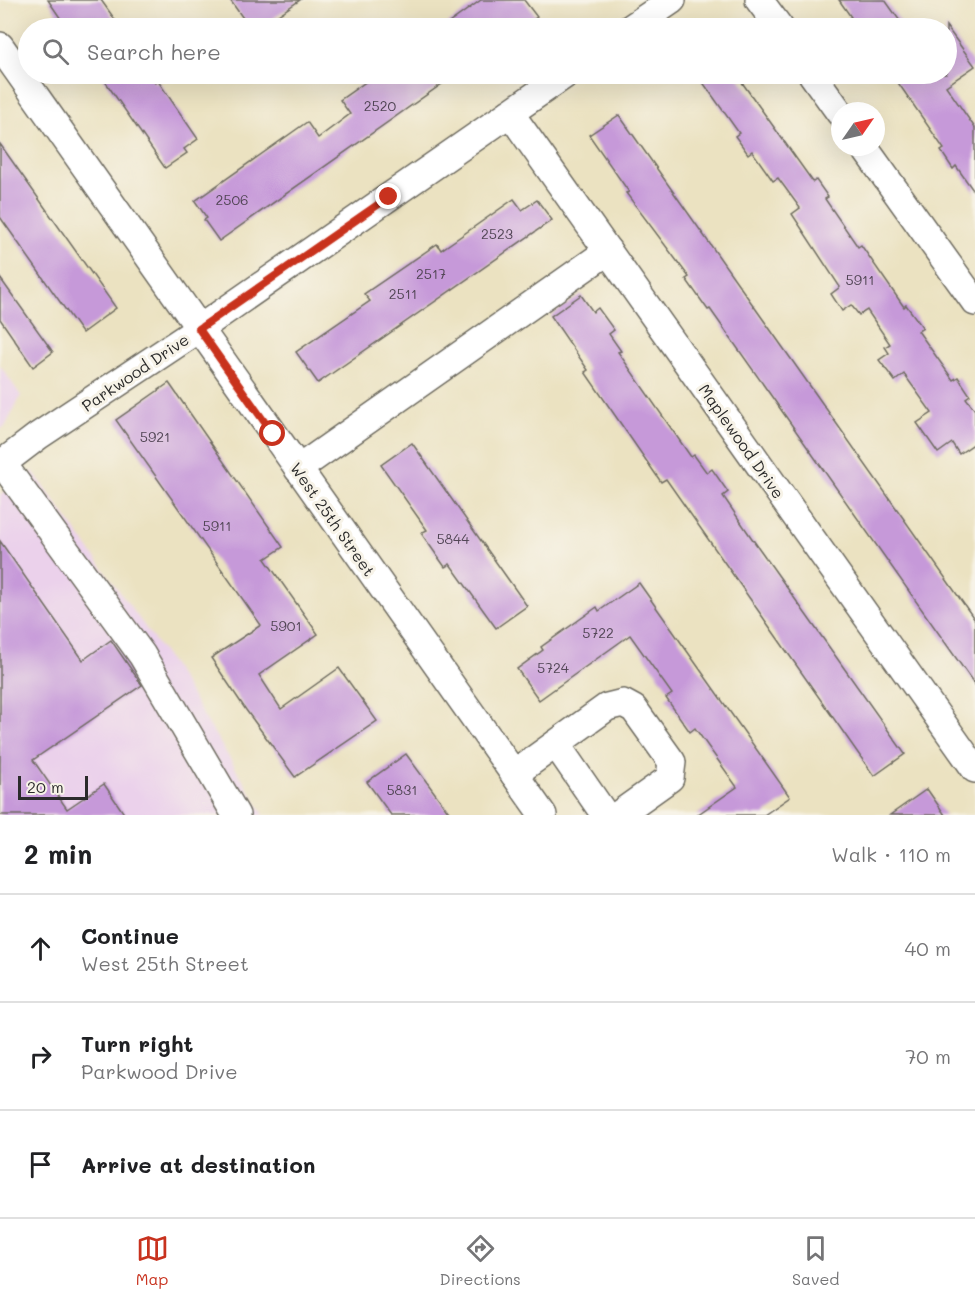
<!DOCTYPE html>
<html lang="en">
<head>
<meta charset="utf-8">
<style>
	body { margin:0; font-family:Mali,sans-serif; background:#f2f2f2; color:#202124 }
	.compass { position:absolute; left:831px; top:102px; width:54px; height:54px; border-radius:50%; background:#fff; box-shadow:0 6px 24px #0002; rotate:56deg }
	.scale { position:absolute; left:18px; bottom:15px; width:70px; box-sizing:border-box; padding-left:6px; border:3px solid #2b2b2b; border-top:0; font-size:16px; line-height:21px; white-space:nowrap; color:#2b2b2b; -webkit-text-stroke:4px #f7f3e8; paint-order:stroke }
	.stop { position:absolute; width:18px; height:18px; margin:-14px; border:4px solid #c8321e; border-radius:50%; background:#fff }
	.stop.end { background:#c8321e; border-color:#fff; box-shadow:0 2px 6px #0008 }
	.list { margin:0; padding:0; list-style:none }
	h2 { display:flex; justify-content:space-between; align-items:center; height:78px; margin:0; padding:0 24px; font-size:26px }
	h2 small { font-size:20px; font-weight:400; color:#757577 }
	.list li { display:grid; grid-template-columns:39px 1fr auto; gap:18px; align-items:center; box-sizing:border-box; height:108px; padding:0 24px; border-top:2px solid #e0e0e0 }
	.list b { display:block; font-size:22px; white-space:nowrap }
	.list p { margin:0; font-size:20px; white-space:nowrap; color:#757577 }
	.list em { font-size:20px; font-style:normal; color:#757577 }
	.icon { flex:none; width:33px; height:33px; fill:none; stroke:currentColor; stroke-width:2; stroke-linecap:round; stroke-linejoin:round }
	.map { position:relative; flex:none; width:975px; height:815px; overflow:hidden }
	.search { position:absolute; background:#fff; box-shadow:0 6px 24px #0002; left:18px; right:18px; top:18px; height:66px; display:flex; align-items:center; gap:15px; box-sizing:border-box; padding:0 21px; border-radius:33px; color:#757577; font-size:22px }
	.sheet { height:402px; background:#fff }
	nav { display:flex; justify-content:space-around; align-items:center; box-sizing:border-box; height:84px; border-top:2px solid #e0e0e0; background:#fff; font-size:16px; color:#757577 }
	nav a { display:grid; justify-items:center; gap:3px }
	nav .on { color:#c8321e }
	.map>svg:first-child { display:block }
	.built { fill:#ebd1eb }
	.building { fill:#c699d9 }
	.lines { fill:none; stroke-linecap:round; stroke-linejoin:round }
	.minor-casing { stroke:#6e6b60; stroke-width:30 }
	.minor { stroke:#fff; stroke-width:27 }
	.route { stroke:#c8321e; stroke-width:8 }
	.labels { text-anchor:middle; dominant-baseline:central; stroke-width:6; stroke-linejoin:round; paint-order:stroke }
	.number-label { font-size:14px; fill:#524656 }
	.street-label { font-size:16px; fill:#2b2b2b; stroke:#f7f3e8 }
</style>
</head>
<body>
<div class="map">
<svg width="975" height="815" viewBox="0 0 975 815">
	<rect width="100%" height="100%" fill="#f7f3e8"/>
	<filter id="ink" filterUnits="userSpaceOnUse"><feTurbulence type="fractalNoise" baseFrequency=".0167" numOctaves="2"/><feDisplacementMap in="SourceGraphic" scale="12" xChannelSelector="R" yChannelSelector="G"/><feConvolveMatrix kernelMatrix="1 2 1 2 8 2 1 2 1" color-interpolation-filters="sRGB"/></filter>
	<filter id="wash" filterUnits="userSpaceOnUse"><feTurbulence type="fractalNoise" baseFrequency=".008" numOctaves="4" result="noise"/><feDisplacementMap in="SourceGraphic" scale="24" xChannelSelector="R" yChannelSelector="G"/><feGaussianBlur stdDeviation="1.35" result="paint"/><feColorMatrix in="noise" values="0 0 0 0 0 0 0 0 0 0 0 0 0 0 0 0 0 1.4 0 .05"/><feComposite in="paint" operator="in"/></filter>
	<g filter="url(#wash)">
		<rect width="100%" height="100%" fill="#ebe2c1"/>
		<!-- built -->
		<g class="built">
			<path d="M 0,365 L 21,396 L 6,425 L 0,430 Z"/>
			<path d="M 33,471 L 173,666 L 264,815 L 0,815 L 0,495 Z"/>
		</g>
		<g id="blocks">
			<!-- building -->
			<g class="building">
				<path d="M 48,0 L 101,0 L 121,28 L 67,28 Z"/>
				<path d="M 230,0 L 300,0 L 259,28 L 250,28 Z"/>
				<path d="M 481,0 L 524,0 L 537,17 L 521,28 L 442,28 Z"/>
				<path d="M 839,0 L 885,0 L 905,28 L 833,28 L 851,17 Z"/>
				<path d="M 946,26 L 975,66 L 946,86 L 975,128 L 975,193 L 956,166 L 953,169 L 941,151 L 944,149 L 892,74 L 946,74 Z"/>
				<path d="M 100,74 L 149,74 L 155,83 L 158,81 L 198,139 L 184,149 L 187,153 L 165,168 Z"/>
				<path d="M 377,74 L 456,74 L 219,241 L 204,220 L 207,218 L 195,201 L 307,122 L 318,138 L 350,114 L 340,100 Z"/>
				<path d="M 697,74 L 736,74 L 813,182 L 816,180 L 828,197 L 825,199 L 858,247 L 861,245 L 904,307 L 906,305 L 923,328 L 918,331 L 953,380 L 958,377 L 970,395 L 966,398 L 975,410 L 975,443 L 959,454 L 952,443 L 938,453 L 917,423 L 932,413 L 904,374 L 895,381 L 879,360 L 889,353 L 885,347 L 890,344 L 867,310 L 859,315 L 851,305 L 842,311 L 831,294 L 840,287 L 792,214 L 800,208 L 778,178 L 773,181 L 752,151 L 748,154 L 735,136 L 739,133 Z"/>
				<path d="M 619,115 L 975,620 L 975,685 L 710,309 L 708,310 L 686,279 L 689,277 L 626,193 L 629,192 L 589,135 Z"/>
				<path d="M 0,144 L 116,308 L 82,333 L 0,217 Z"/>
				<path d="M 514,199 L 522,210 L 537,200 L 552,220 L 318,383 L 296,352 L 370,301 L 364,294 L 437,244 L 441,250 Z"/>
				<path d="M 0,278 L 53,352 L 33,367 L 0,319 Z"/>
				<path d="M 581,295 L 593,312 L 598,308 L 614,330 L 609,334 L 621,351 L 618,352 L 691,457 L 694,455 L 707,473 L 712,469 L 728,492 L 723,496 L 751,537 L 905,754 L 874,776 L 666,479 L 661,482 L 585,372 L 588,370 L 551,316 Z"/>
				<path d="M 169,383 L 283,547 L 265,559 L 318,634 L 259,675 L 281,709 L 339,668 L 377,721 L 295,777 L 246,710 L 211,658 L 261,625 L 116,420 Z"/>
				<path d="M 412,443 L 527,606 L 496,628 L 450,564 L 445,567 L 421,533 L 427,530 L 381,465 Z"/>
				<path d="M 0,541 L 83,660 L 111,640 L 142,685 L 33,760 L 67,809 L 104,784 L 125,815 L 0,815 Z"/>
				<path d="M 639,583 L 790,797 L 764,815 L 697,815 L 737,787 L 695,728 L 690,732 L 666,698 L 672,694 L 630,635 L 539,700 L 517,669 L 543,650 L 541,647 L 597,607 L 599,611 Z"/>
				<path d="M 406,754 L 451,815 L 391,815 L 367,782 Z"/>
				<path d="M 927,789 L 945,815 L 890,815 Z"/>
			</g>
		</g>
	</g>
	<g filter="url(#ink)">
		<use href="#blocks" fill-opacity="0" stroke="#6e6b60" stroke-width="1.5"/>
		<g class="lines">
			<defs>
				<g id="minor">
					<path d="M 759,0 L 780,28"/>
					<path d="M 631,28 L 672,0"/>
					<path d="M 0,46 L 543,815"/>
					<path d="M 812,74 L 840,113"/>
					<path d="M 510,113 L 975,769"/>
					<path d="M 864,147 L 975,302"/>
					<path d="M 2,463 L 142,655 L 236,815"/>
					<path d="M 0,465 L 38,436 L 199,329 L 566,74"/>
					<path d="M 298,469 L 608,251"/>
					<path d="M 556,744 L 605,815"/>
					<path d="M 514,774 L 607,707 L 623,703 L 634,709 L 672,762 L 670,778 L 618,815"/>
				</g>
			</defs>
			<!-- minor casing -->
			<use href="#minor" class="minor-casing"/>
			<!-- minor -->
			<use href="#minor" class="minor"/>
		</g>
	</g>
	<g class="lines" filter="url(#ink)">
		<!-- route -->
		<path class="route" d="M 273,434 L 199,329 L 389,197"/>
	</g>
	<g class="labels">
		<!-- number labels -->
		<g class="number-label">
			<text x="380" y="105">2520</text>
			<text x="232" y="199">2506</text>
			<text x="497" y="233">2523</text>
			<text x="431" y="273">2517</text>
			<text x="860" y="279">5911</text>
			<text x="403" y="293">2511</text>
			<text x="155" y="436">5921</text>
			<text x="217" y="525">5911</text>
			<text x="453" y="538">5844</text>
			<text x="286" y="625">5901</text>
			<text x="598" y="632">5722</text>
			<text x="553" y="667">5724</text>
			<text x="402" y="789">5831</text>
		</g>
		<!-- street labels -->
		<g class="street-label">
			<text transform="translate(135 372) rotate(-34)">Parkwood Drive</text>
			<text transform="translate(742 441) rotate(55)">Maplewood Drive</text>
			<text transform="translate(333 519) rotate(55)">West 25th Street</text>
		</g>
	</g>
</svg>
<svg class="compass" viewBox="-18 -18 36 36"><path d="M0-13l5 13h-10z" fill="#e53935"/><path d="M0 13l5-13h-10z" fill="#757577"/></svg>
<div class="scale">20 m</div>
<div class="stop" style="left:273px;top:434px"></div>
<div class="stop end" style="left:389px;top:197px"></div>
<div class="search"><svg class="icon" aria-label="search" viewBox="0 0 24 24"><circle cx="10" cy="10" r="6"/><path d="M15 15l6 6"/></svg>Search here</div>
</div>
<section class="sheet">
<h2>2 min<small>Walk · 110 m</small></h2>
<ul class="list">
<li><svg class="icon" aria-label="ahead" viewBox="0 0 24 24"><path d="M12 20V5M6 11l6-6 6 6"/></svg><div><b>Continue</b><p>West 25th Street</p></div><em>40 m</em></li>
<li><svg class="icon" aria-label="right" viewBox="0 0 24 24"><path d="M7 20v-9h11M14 6l5 5-5 5"/></svg><div><b>Turn right</b><p>Parkwood Drive</p></div><em>70 m</em></li>
<li><svg class="icon" aria-label="arrive" viewBox="0 0 24 24"><path d="M6 21V4h12l-3 4 3 4H6"/></svg><div><b>Arrive at destination</b></div></li>
</ul>
</section>
<nav>
<a class="on"><svg class="icon" aria-label="map" viewBox="0 0 24 24"><path d="M3 6l6-2 6 2 6-2v14l-6 2-6-2-6 2zM9 4v14M15 6v14"/></svg>Map</a>
<a><svg class="icon" aria-label="directions" viewBox="0 0 24 24"><path d="M12 3l9 9-9 9-9-9zM9 14v-3h6M13 9l2 2-2 2"/></svg>Directions</a>
<a><svg class="icon" aria-label="saved" viewBox="0 0 24 24"><path d="M7 4h10v16l-5-4-5 4z"/></svg>Saved</a>
</nav>
</body>
</html>
